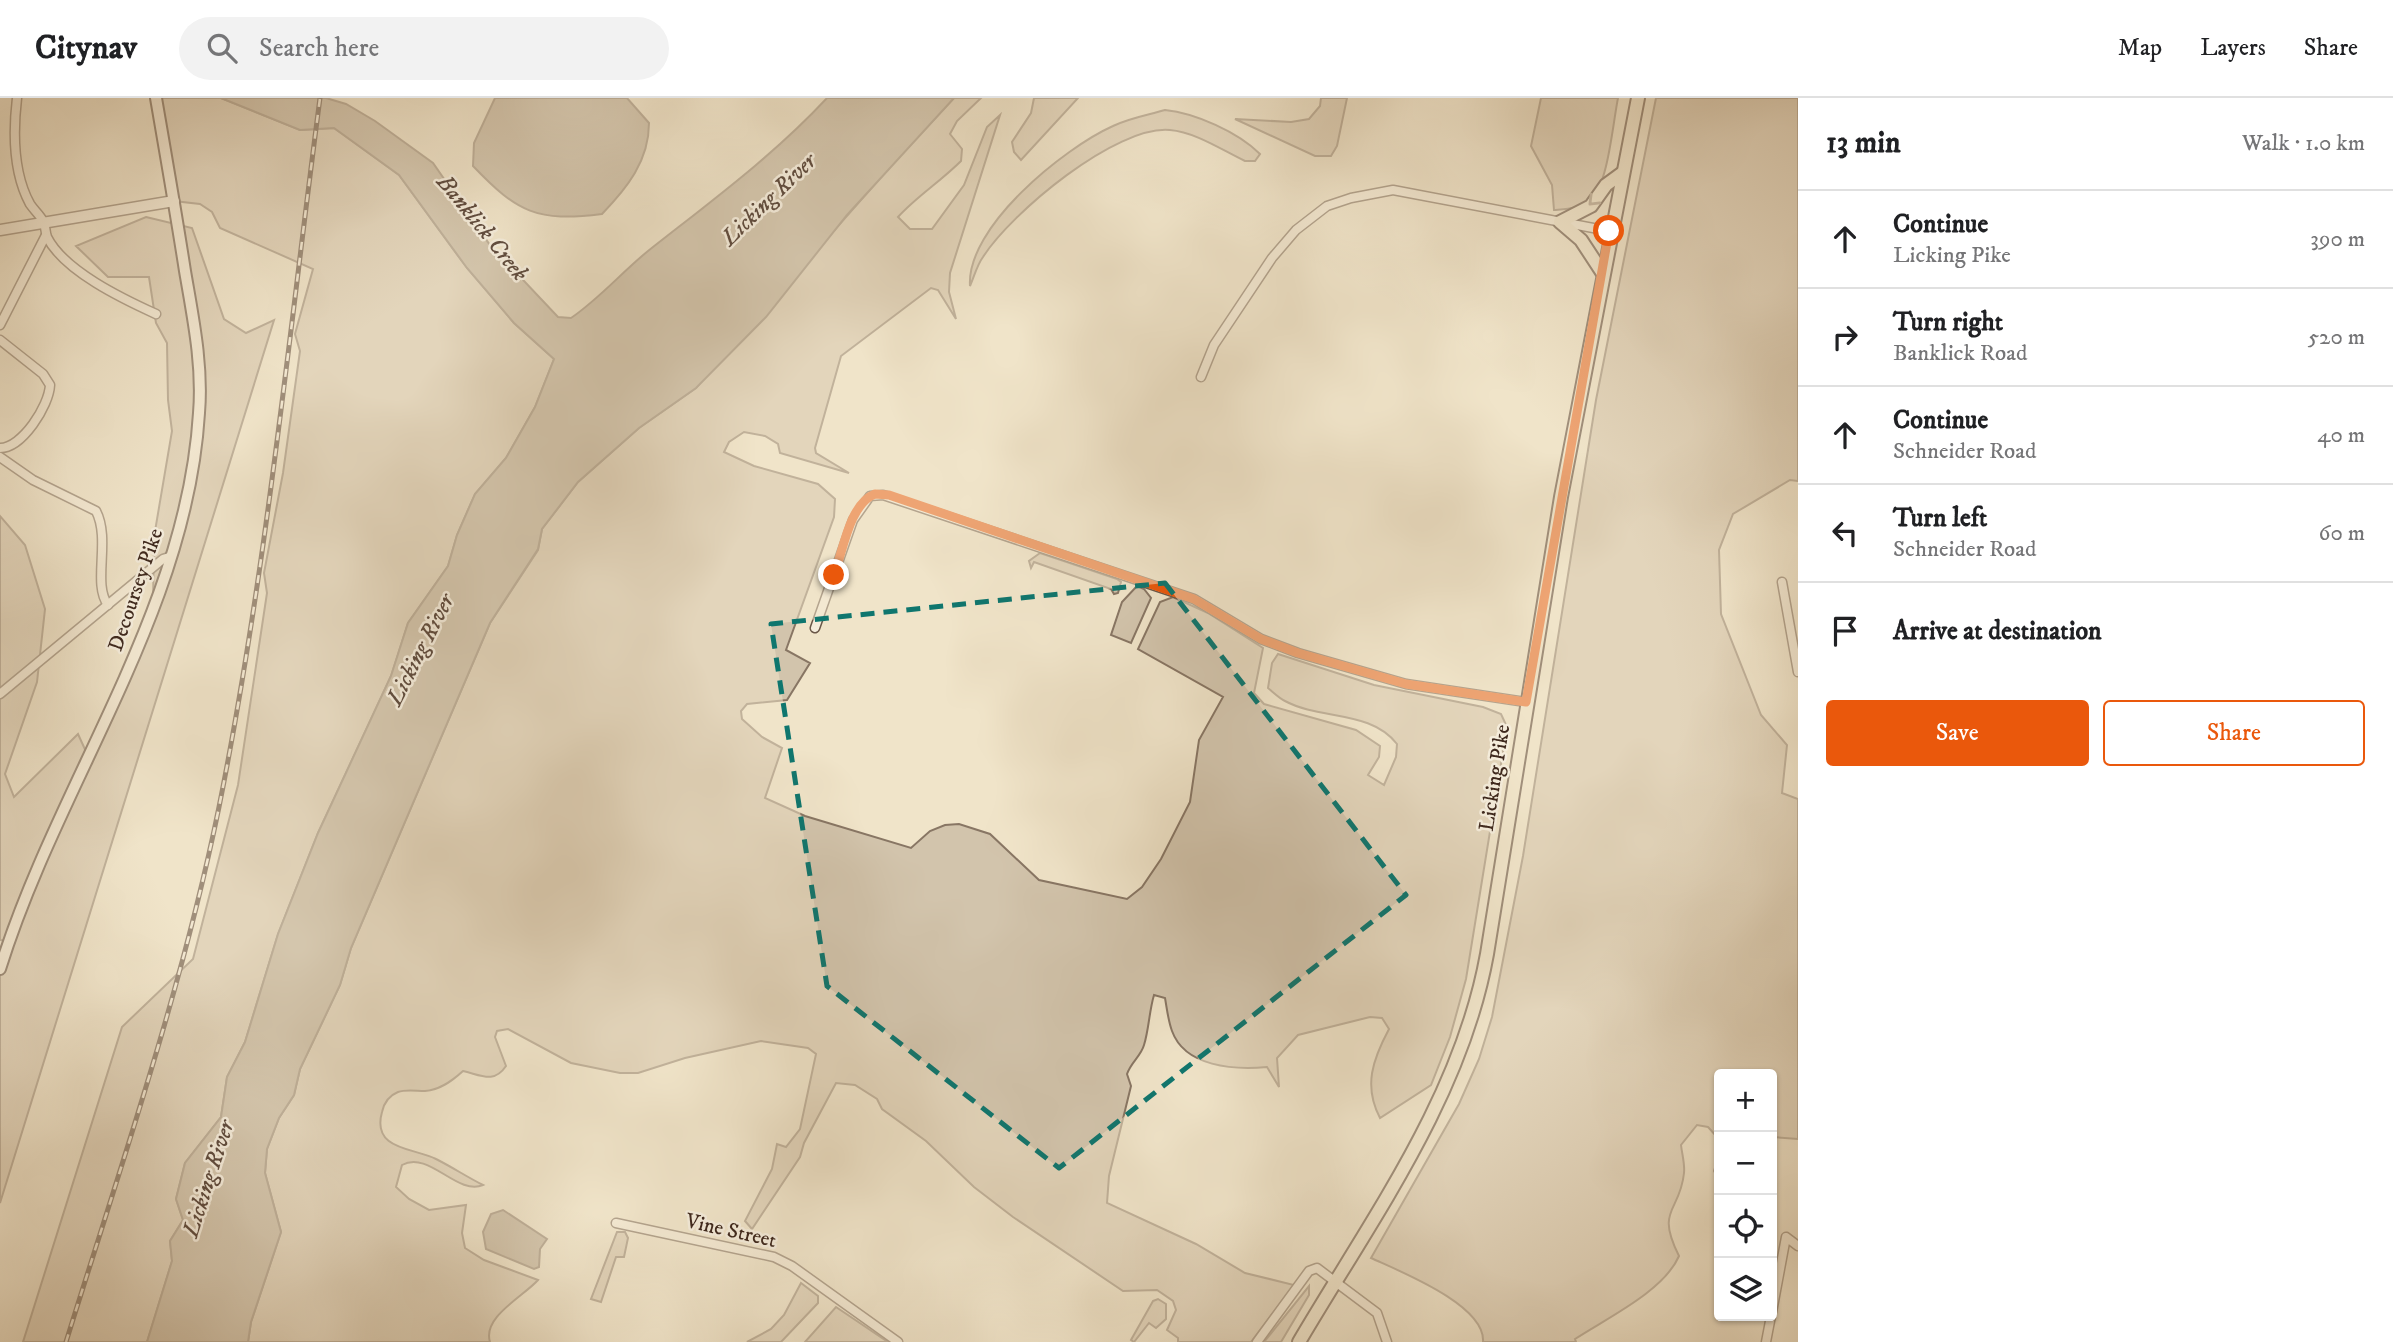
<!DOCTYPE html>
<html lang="en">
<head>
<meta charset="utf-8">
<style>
	body { margin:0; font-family:"IM FELL DW Pica",serif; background:#f2f2f2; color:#202124 }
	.controls { position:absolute; right:21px; bottom:21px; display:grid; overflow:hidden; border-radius:7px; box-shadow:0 2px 5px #0004 }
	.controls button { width:63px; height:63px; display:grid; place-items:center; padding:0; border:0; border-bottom:2px solid #e0e0e0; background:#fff; color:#202124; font:35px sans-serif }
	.stop { position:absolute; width:21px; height:21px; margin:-16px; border:5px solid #ea580c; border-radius:50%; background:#fff }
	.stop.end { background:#ea580c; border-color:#fff; box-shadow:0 2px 7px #0008 }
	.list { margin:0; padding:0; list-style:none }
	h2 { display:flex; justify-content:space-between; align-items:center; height:91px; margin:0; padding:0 28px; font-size:30px }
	h2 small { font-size:23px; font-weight:400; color:#757577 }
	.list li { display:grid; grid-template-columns:46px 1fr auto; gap:21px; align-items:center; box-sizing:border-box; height:98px; padding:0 28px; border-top:2px solid #e0e0e0 }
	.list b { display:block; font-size:26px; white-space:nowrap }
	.list p { margin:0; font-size:23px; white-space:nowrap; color:#757577 }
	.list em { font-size:23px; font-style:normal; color:#757577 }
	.actions { display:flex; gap:14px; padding:21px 28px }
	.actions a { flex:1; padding:16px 0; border:2px solid #ea580c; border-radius:7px; text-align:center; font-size:24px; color:#ea580c }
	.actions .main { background:#ea580c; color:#fff }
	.icon { flex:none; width:38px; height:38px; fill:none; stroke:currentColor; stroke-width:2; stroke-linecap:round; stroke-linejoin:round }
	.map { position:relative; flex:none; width:1798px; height:1244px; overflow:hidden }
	header { display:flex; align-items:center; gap:42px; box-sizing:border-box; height:98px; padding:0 35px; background:#fff; border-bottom:2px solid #e0e0e0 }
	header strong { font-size:33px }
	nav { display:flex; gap:38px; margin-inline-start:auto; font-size:24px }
	.search { width:490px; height:63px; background:#f2f2f2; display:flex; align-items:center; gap:18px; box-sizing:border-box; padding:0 24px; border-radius:38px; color:#757577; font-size:26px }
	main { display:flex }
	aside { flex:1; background:#fff }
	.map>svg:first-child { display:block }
	.green { fill:#d2c4ac; stroke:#887664; stroke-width:2 }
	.water { fill:#b3a48f; stroke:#847261; stroke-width:2 }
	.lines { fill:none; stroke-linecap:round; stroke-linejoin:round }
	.minor-casing { stroke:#6a5748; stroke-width:11 }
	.tertiary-casing { stroke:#6a5748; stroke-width:13 }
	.secondary-casing { stroke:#3e281d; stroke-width:14 }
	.primary-casing { stroke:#3e281d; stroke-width:16 }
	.minor { stroke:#f5eddc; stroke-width:8 }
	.tertiary { stroke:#f5eddc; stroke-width:10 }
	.secondary { stroke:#f5eddc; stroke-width:10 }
	.primary { stroke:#f0e4c9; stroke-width:12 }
	.rail-casing { stroke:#3e281d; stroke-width:5 }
	.rail { stroke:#f5eddc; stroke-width:2.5; stroke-dasharray:8; stroke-linecap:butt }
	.oneway { stroke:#978673 }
	.route { stroke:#ea580c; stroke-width:9 }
	.marked { fill:none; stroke:#0f766e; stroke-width:5; stroke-dasharray:14 9; stroke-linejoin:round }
	.labels { text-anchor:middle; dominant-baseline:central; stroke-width:5; stroke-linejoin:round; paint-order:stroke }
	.street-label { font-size:21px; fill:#3e281d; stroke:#f5eddc }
	.water-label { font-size:23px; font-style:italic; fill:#614d3f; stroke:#f5eddc }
</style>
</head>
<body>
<header>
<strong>Citynav</strong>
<div class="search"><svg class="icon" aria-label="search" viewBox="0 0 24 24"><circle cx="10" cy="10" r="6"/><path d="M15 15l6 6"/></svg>Search here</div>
<nav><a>Map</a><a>Layers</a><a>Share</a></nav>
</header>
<main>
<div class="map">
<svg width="1798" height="1244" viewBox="0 0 1798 1244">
	<rect width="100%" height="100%" fill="#f0e4c9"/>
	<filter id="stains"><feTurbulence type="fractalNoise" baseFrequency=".00286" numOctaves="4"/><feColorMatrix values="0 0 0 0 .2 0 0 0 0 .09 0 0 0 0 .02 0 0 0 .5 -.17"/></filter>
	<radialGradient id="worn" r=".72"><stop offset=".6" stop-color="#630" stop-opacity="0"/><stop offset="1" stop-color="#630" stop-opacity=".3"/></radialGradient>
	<!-- green -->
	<g class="green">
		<path d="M 161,0 L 221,0 L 300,32 L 334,30 L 399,77 L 467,170 L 514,225 L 554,261 L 535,309 L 506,360 L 475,396 L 457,437 L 448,468 L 408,525 L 391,578 L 318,735 L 278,836 L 245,944 L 227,979 L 221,1019 L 185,1065 L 176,1101 L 183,1122 L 170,1143 L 172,1163 L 147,1244 L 23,1244 L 122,929 L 193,861 L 238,687 L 267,495 L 264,475 L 283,375 L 300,253 L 295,236 L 313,171 L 220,130 L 212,114 L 200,106 L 174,103 Z"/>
		<path d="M 954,0 L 981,0 L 957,23 L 950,36 L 962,51 L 961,63 C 940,84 917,98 898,119 L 910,131 L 932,131 L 964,87 L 987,29 L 1000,17 L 950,175 L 949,194 L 956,221 L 938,192 L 931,190 L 841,258 L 815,350 L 816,355 L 849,375 L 780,355 L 778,346 L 765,338 L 744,334 L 729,344 L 724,354 L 754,368 L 818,386 L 835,401 L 834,419 L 786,552 L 810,565 L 787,602 L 747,606 L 741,613 L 742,621 L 762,639 L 782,650 L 765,700 L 805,718 L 911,750 L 930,733 L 945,727 L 959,726 L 990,736 L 1039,782 L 1127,801 L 1142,789 L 1161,761 L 1190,704 L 1199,642 L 1223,599 L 1138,551 L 1160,504 L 1173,499 L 1208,515 L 1263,550 L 1254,595 L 1264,606 L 1356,632 L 1380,648 L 1379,659 L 1368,677 L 1384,687 L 1396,659 L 1397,646 C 1371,612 1320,622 1285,603 C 1279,600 1273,594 1268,590 L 1272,565 L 1278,556 L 1374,587 L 1483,609 L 1501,616 L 1507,629 L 1466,881 L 1450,939 L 1431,987 L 1380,1020 C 1363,988 1373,961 1389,931 L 1382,920 L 1370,919 L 1298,937 L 1277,960 L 1279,989 L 1267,969 C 1234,972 1185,969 1172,933 C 1168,922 1167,911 1165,900 L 1154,897 C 1149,914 1149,931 1144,947 C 1141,958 1131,964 1127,976 L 1131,988 L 1109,1078 L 1107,1105 L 1196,1146 L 1245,1175 L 1294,1187 L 1251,1244 L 1178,1244 L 1178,1240 L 1167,1232 L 1176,1212 L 1173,1203 L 1157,1192 L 1123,1193 L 1013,1119 L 974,1089 L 926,1043 L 882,1011 L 877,1001 L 855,987 L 836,985 L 804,1045 L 800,1059 L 752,1131 L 745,1123 L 772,1071 L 777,1046 L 786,1049 L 800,1031 L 816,956 L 808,950 L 761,943 L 685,960 L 638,975 L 620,975 L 571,965 L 508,931 L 497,933 L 495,939 L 506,968 C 494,986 481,977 463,973 C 452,983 440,992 425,993 C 416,993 406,991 398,994 C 388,998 384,1005 382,1014 C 371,1053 416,1050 436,1061 C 452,1069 467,1079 483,1087 C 457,1098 429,1052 402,1067 L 396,1089 L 409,1101 L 429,1112 L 466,1107 L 462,1135 L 465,1150 L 484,1162 L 538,1182 C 524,1198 482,1219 490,1244 L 248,1244 L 251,1224 L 281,1134 L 265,1075 L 267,1051 L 279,1020 L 294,997 L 300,971 L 340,887 L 351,850 L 490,525 L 538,452 L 542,431 L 578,384 L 639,330 L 696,290 L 889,70 Z"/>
		<path d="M 1034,0 L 1078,0 L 1021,62 L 1014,54 L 1012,44 L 1031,15 Z"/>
		<path d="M 1321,0 L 1347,0 L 1337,48 L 1331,58 L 1315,58 L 1235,21 L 1291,24 L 1309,21 L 1320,8 Z"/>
		<path d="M 1541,0 L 1618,0 C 1613,24 1608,87 1591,102 C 1580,111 1566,111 1554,112 L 1552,87 L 1531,48 Z"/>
		<path d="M 1656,0 L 1798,0 L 1798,383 L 1790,382 L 1733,416 L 1719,452 L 1721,516 L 1761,617 L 1787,647 L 1782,695 L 1798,701 L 1798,1041 L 1772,1039 L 1772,976 L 1719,976 L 1719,1082 L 1714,1073 L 1719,1058 L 1718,1040 L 1708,1029 L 1697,1027 L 1681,1047 C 1682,1056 1685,1066 1684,1075 C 1680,1115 1655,1110 1679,1158 C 1664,1193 1607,1220 1575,1241 L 1576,1244 L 1483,1244 C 1486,1207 1399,1173 1371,1160 L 1459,1006 L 1479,961 L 1492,919 L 1523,758 L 1596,302 Z"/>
		<path d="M 1165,12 C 1195,15 1238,34 1260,56 L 1255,63 L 1245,63 C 1222,52 1195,34 1170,32 C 1116,27 1011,115 983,159 C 977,167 974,179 970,188 C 966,129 1064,50 1113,28 C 1129,20 1148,17 1165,12 Z"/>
		<path d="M 146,119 L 192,130 L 224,221 L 246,235 L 274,222 L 0,1105 L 0,871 L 8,843 L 0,842 L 0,418 L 25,447 L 45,511 L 37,584 L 5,676 L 14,699 L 78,636 L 88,658 L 153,506 L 154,439 L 172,333 L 168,302 L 167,245 L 156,225 L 149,179 L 108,179 L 76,148 Z"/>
		<path d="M 1040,455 L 1117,481 L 1121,484 L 1118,495 L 1114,496 L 1111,491 L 1034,464 L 1031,470 L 1029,463 Z"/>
		<path d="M 1137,488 L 1144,491 L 1151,500 L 1131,545 L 1111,537 L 1122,504 Z"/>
		<path d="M 617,1134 L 625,1134 L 628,1140 L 624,1159 L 616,1159 L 601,1204 L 591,1201 Z"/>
		<path d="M 801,1185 L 818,1198 L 818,1205 L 781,1244 L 747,1244 L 771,1231 L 784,1217 Z"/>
		<path d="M 1309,1188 L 1309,1197 L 1281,1244 L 1264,1244 Z"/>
		<path d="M 1153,1203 L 1158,1201 L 1166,1206 L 1166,1221 L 1156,1230 L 1149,1225 L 1134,1244 L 1131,1242 Z"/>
		<path d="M 836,1209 L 888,1244 L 805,1244 Z"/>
	</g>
	<!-- water -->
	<g class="water">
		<path d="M 221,0 L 326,0 L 346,6 L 375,23 L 433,65 L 490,147 L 558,219 L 571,220 C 599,201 622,174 648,153 C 710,104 773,58 827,0 L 954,0 L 847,117 L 766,219 L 696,290 L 639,330 L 578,384 L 542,431 L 538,451 L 490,525 L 351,850 L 340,887 L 300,971 L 294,997 L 279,1020 L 267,1051 L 265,1075 L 281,1134 L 251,1224 L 248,1244 L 147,1244 L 172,1163 L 170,1143 L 183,1122 L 176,1101 L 185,1065 L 221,1019 L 227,979 L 245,944 L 278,836 L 318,735 L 391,578 L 408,525 L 448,468 L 457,437 L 475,396 L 506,360 L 535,309 L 554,261 L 514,225 L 467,170 L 399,77 L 334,30 L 300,32 Z"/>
		<path d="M 495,0 L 627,0 L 649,25 C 649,63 627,90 602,116 C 537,124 518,115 473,68 L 474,45 Z"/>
		<path d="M 503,1112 L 547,1141 L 540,1151 L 539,1169 L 534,1171 L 486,1151 L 483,1134 L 491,1116 Z"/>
	</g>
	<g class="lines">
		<defs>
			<g id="minor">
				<path d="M 17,0 C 13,34 13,75 30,106 C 34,112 40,117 43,123 C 46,128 45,134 47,139 C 64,173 123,201 156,216"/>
				<path d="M 0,227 L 46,137"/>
				<path d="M 0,242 L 43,276 L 50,287 C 49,308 22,350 0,350"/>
				<path d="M 1201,279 L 1214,247 L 1272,160 L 1296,132 L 1327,108 L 1351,100 L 1393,92 L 1609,133"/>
				<path d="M 0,359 L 33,382 L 96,413 C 111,442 92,486 108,507"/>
				<path d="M 1782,484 L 1798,574"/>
				<path d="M 815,530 L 853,422 L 870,398 L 883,397 L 1194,501 L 1261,541 L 1298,555 L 1406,586 L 1526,604"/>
				<path d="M 0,596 L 163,461 L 169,459"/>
				<path d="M 616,1125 L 774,1159 L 792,1168 L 898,1244"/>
				<path d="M 1772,1214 L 1786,1139 L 1798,1148"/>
				<path d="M 1257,1244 L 1309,1173 L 1317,1170 L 1377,1215 L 1387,1244"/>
				<path d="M 1766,1244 L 1771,1218"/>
			</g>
			<path id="tertiary" d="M 0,132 L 174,103"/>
			<path id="secondary" d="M 0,871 C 58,684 187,515 199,315 C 203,267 193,220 185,173 C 176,115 166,58 156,0"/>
			<g id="primary">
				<path d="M 1602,174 L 1581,142 L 1560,124 L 1591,108 L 1606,87 L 1621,76"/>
				<path d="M 1299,1244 C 1372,1120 1461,1000 1487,856 L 1561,399 L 1638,0"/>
			</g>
		</defs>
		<!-- minor casing -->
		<use href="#minor" class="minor-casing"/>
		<!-- tertiary casing -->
		<use href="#tertiary" class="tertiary-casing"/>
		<!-- secondary casing -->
		<use href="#secondary" class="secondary-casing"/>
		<!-- primary casing -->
		<use href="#primary" class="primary-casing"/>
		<!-- minor -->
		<use href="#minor" class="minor"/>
		<!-- tertiary -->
		<use href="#tertiary" class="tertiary"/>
		<!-- secondary -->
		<use href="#secondary" class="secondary"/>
		<!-- primary -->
		<use href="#primary" class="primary"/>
		<defs>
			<path id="rail" d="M 66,1244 C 121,1067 182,891 219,709 C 266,475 289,236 320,0"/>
		</defs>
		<!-- rail casing -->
		<use href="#rail" class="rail-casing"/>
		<!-- rail -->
		<use href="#rail" class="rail"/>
	</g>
	<!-- one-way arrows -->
	<defs><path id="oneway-chevron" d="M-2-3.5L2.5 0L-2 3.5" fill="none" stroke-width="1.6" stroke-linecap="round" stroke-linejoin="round" transform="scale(1.75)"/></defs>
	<use class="oneway" href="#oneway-chevron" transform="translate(1593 103) rotate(135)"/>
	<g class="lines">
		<!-- route -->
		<path class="route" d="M 834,477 C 843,454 849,406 875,396 L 889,397 L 1194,501 L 1261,541 L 1298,555 L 1406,586 L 1526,604 L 1609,133"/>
	</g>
	<!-- marked area -->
	<path d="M0 0H1798V1244H0ZM 1165,485 L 1406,797 L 1059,1070 L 827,888 L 771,526 Z" fill="#f0e4c9" fill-opacity=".55" fill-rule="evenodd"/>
	<path class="marked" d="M 1165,485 L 1406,797 L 1059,1070 L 827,888 L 771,526 Z"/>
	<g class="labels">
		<!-- street labels -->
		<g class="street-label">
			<text transform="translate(136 492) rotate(-71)">Decoursey Pike</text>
			<text transform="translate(1495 680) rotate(-81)">Licking Pike</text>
			<text transform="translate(731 1133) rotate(13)">Vine Street</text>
		</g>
		<!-- water labels -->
		<g class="water-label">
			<text transform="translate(769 102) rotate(-44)">Licking River</text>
			<text transform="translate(482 130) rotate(51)">Banklick Creek</text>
			<text transform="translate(421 552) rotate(-63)">Licking River</text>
			<text transform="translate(209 1081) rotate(-72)">Licking River</text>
		</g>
	</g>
	<rect width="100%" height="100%" filter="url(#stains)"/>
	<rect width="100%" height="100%" fill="url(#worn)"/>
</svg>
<div class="controls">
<button>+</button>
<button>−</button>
<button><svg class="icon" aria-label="locate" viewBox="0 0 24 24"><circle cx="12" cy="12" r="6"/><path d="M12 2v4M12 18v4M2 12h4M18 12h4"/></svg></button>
<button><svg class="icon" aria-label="layers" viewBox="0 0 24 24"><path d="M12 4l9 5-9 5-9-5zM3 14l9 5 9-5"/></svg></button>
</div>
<div class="stop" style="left:1609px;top:133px"></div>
<div class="stop end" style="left:834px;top:477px"></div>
</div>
<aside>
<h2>13 min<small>Walk · 1.0 km</small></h2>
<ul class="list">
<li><svg class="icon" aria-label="ahead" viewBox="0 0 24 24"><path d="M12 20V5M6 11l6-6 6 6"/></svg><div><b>Continue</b><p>Licking Pike</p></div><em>390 m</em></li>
<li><svg class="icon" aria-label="right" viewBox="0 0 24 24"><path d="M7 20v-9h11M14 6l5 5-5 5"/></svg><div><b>Turn right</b><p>Banklick Road</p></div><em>520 m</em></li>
<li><svg class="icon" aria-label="ahead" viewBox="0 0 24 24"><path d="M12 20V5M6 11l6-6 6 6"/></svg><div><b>Continue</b><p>Schneider Road</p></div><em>40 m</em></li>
<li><svg class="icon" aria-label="left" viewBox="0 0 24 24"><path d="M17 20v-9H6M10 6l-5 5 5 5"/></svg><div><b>Turn left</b><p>Schneider Road</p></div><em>60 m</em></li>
<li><svg class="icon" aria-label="arrive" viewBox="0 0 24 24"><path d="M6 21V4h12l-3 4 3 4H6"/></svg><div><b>Arrive at destination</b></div></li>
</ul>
<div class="actions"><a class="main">Save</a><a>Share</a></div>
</aside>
</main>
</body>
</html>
